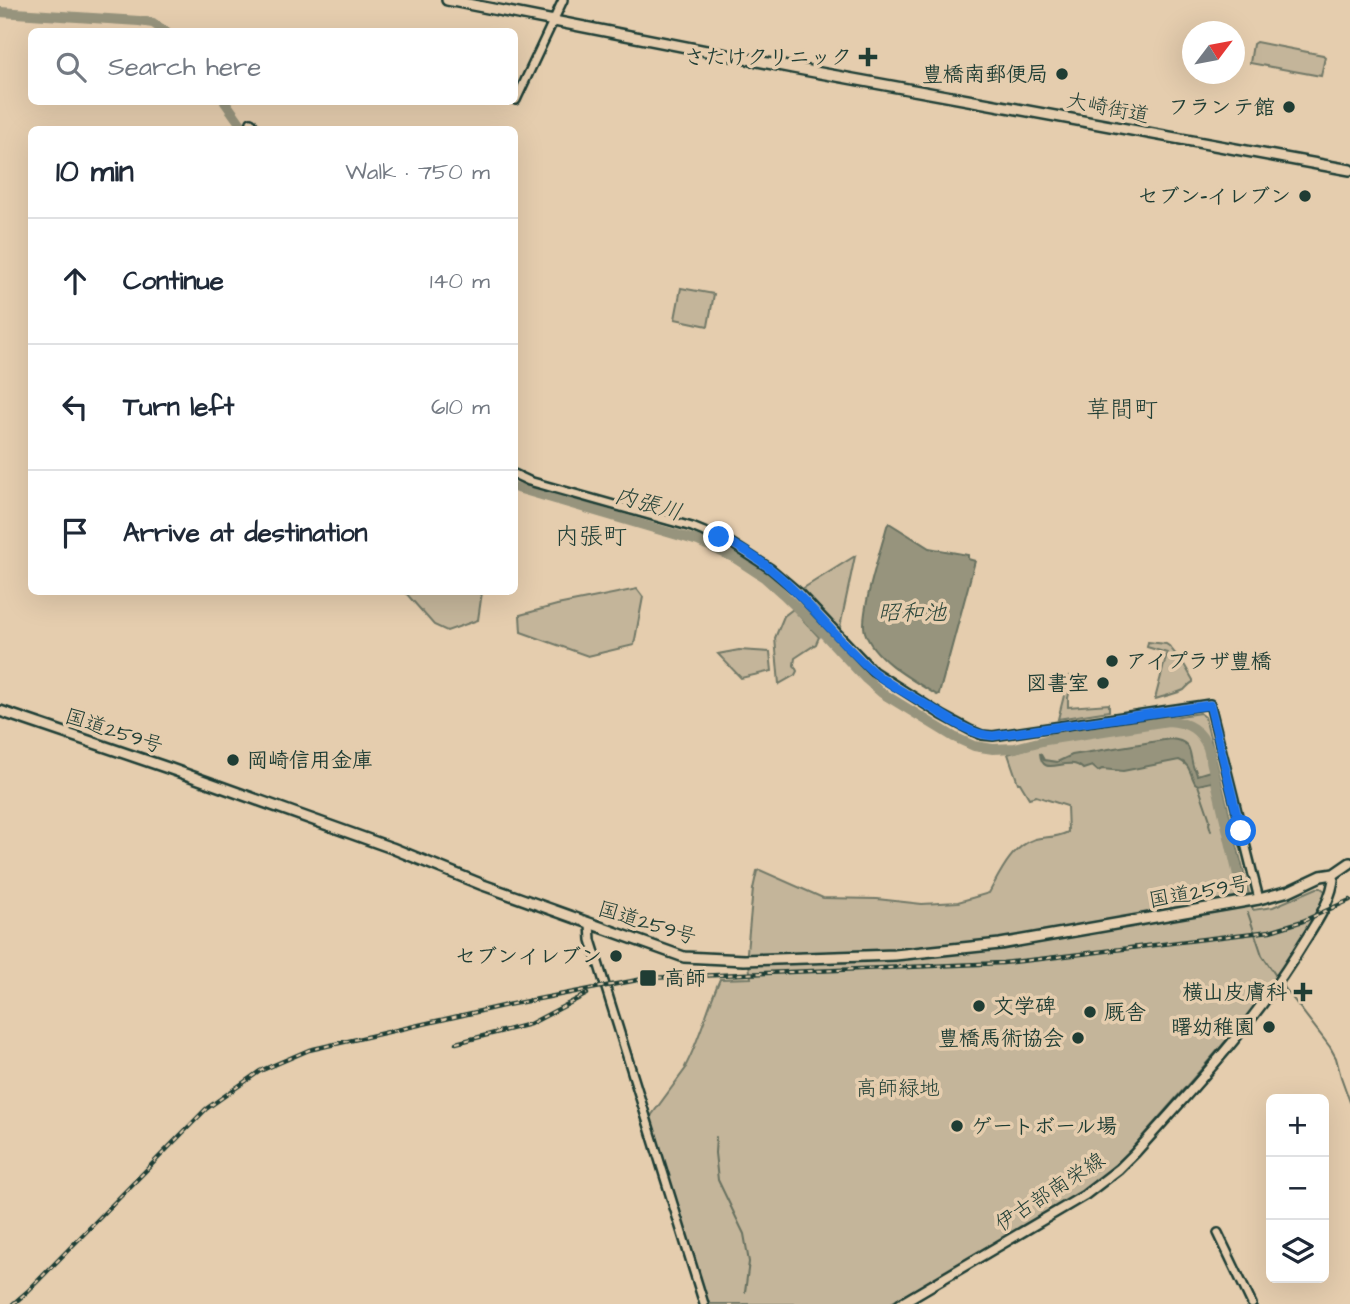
<!DOCTYPE html>
<html lang="en">
<head>
<meta charset="utf-8">
<style>
	body { margin:0; font-family:"Architects Daughter","Klee One",sans-serif; background:#f2f2f3; color:#1f2937 }
	.controls { position:absolute; right:21px; bottom:21px; display:grid; overflow:hidden; border-radius:10px; box-shadow:0 7px 28px #0002 }
	.controls button { width:63px; height:63px; display:grid; place-items:center; padding:0; border:0; border-bottom:2px solid #e0e1e3; background:#fff; color:#1f2937; font:35px sans-serif }
	.compass { position:absolute; left:1182px; top:21px; width:63px; height:63px; border-radius:50%; background:#fff; box-shadow:0 7px 28px #0002; rotate:58deg }
	.stop { position:absolute; width:21px; height:21px; margin:-16px; border:5px solid #1a73e8; border-radius:50%; background:#fff }
	.stop.end { background:#1a73e8; border-color:#fff; box-shadow:0 2px 7px #0008 }
	.list { margin:0; padding:0; list-style:none }
	h2 { display:flex; justify-content:space-between; align-items:center; height:91px; margin:0; padding:0 28px; font-size:30px }
	h2 small { font-size:23px; font-weight:400; color:#747a83 }
	.list li { display:grid; grid-template-columns:46px 1fr auto; gap:21px; align-items:center; box-sizing:border-box; height:126px; padding:0 28px; border-top:2px solid #e0e1e3 }
	.list b { display:block; font-size:26px; white-space:nowrap }
	.list em { font-size:23px; font-style:normal; color:#747a83 }
	.icon { flex:none; width:38px; height:38px; fill:none; stroke:currentColor; stroke-width:2; stroke-linecap:round; stroke-linejoin:round }
	.map { position:relative; flex:none; width:1350px; height:1304px; overflow:hidden }
	.search { position:absolute; background:#fff; box-shadow:0 7px 28px #0002; left:28px; top:28px; width:490px; height:77px; display:flex; align-items:center; gap:18px; box-sizing:border-box; padding:0 24px; border-radius:10px; color:#747a83; font-size:26px }
	.panel { position:absolute; background:#fff; box-shadow:0 7px 28px #0002; left:28px; top:126px; width:490px; height:469px; border-radius:10px }
	.map>svg:first-child { display:block }
	.green { fill:#c4b59a; stroke:#727967; stroke-width:2 }
	.water { fill:#97947d; stroke:#677160; stroke-width:2 }
	.lines { fill:none; stroke-linecap:round; stroke-linejoin:round }
	.stream { stroke:#677160; stroke-width:2 }
	.river { stroke:#97947d; stroke-width:10 }
	.tertiary-casing { stroke:#1f3d34; stroke-width:12 }
	.secondary-casing { stroke:#1f3d34; stroke-width:13 }
	.primary-casing { stroke:#1f3d34; stroke-width:14 }
	.trunk-casing { stroke:#1f3d34; stroke-width:14 }
	.tertiary { stroke:#e5cdae; stroke-width:7 }
	.secondary { stroke:#e5cdae; stroke-width:8 }
	.primary { stroke:#e5cdae; stroke-width:9 }
	.trunk { stroke:#e5cdae; stroke-width:9 }
	.rail-casing { stroke:#1f3d34; stroke-width:4.5 }
	.rail { stroke:#e5cdae; stroke-width:2; stroke-dasharray:5; stroke-linecap:butt }
	.route { stroke:#1a73e8; stroke-width:9 }
	.poi-dot { fill:#1f3d34; stroke:#e5cdae; stroke-width:2.5 }
	.labels { text-anchor:middle; dominant-baseline:central; stroke-width:7; stroke-linejoin:round; paint-order:stroke }
	.poi-label { font-size:21px; font-weight:bold; fill:#1f3d34; stroke:#e5cdae; text-anchor:end }
	.street-label { font-size:21px; fill:#1f3d34; stroke:#e5cdae }
	.park-label { font-size:21px; fill:#274339; stroke:#e5cdae }
	.water-label { font-size:23px; font-style:italic; fill:#2b463b; stroke:#e5cdae }
	.quarter-label { font-size:24px; fill:#1f3d34; stroke:#e5cdae }
</style>
</head>
<body>
<div class="map">
<svg width="1350" height="1304" viewBox="0 0 1350 1304">
	<rect width="100%" height="100%" fill="#e5cdae"/>
	<filter id="ink" filterUnits="userSpaceOnUse"><feTurbulence type="fractalNoise" baseFrequency=".0143" numOctaves="2"/><feDisplacementMap in="SourceGraphic" scale="14" xChannelSelector="R" yChannelSelector="G"/><feConvolveMatrix kernelMatrix="1 2 1 2 8 2 1 2 1" color-interpolation-filters="sRGB"/></filter>
	<g filter="url(#ink)">
		<!-- green -->
		<g class="green">
			<path d="M 1256,42 L 1323,55 L 1325,57 L 1321,76 L 1250,63 L 1253,44 Z"/>
			<path d="M 681,288 L 714,294 L 708,326 L 675,319 Z"/>
			<path d="M 855,556 L 839,632 L 802,591 L 802,589 Z"/>
			<path d="M 637,589 L 643,597 L 634,645 L 588,656 L 521,632 L 520,615 L 557,605 Z"/>
			<path d="M 405,592 L 482,592 L 478,620 L 447,631 L 434,625 Z"/>
			<path d="M 793,609 L 819,637 L 816,644 L 795,658 L 794,665 L 797,671 L 795,675 L 779,684 L 775,638 L 784,616 Z"/>
			<path d="M 1148,642 L 1166,644 L 1169,646 L 1185,666 L 1193,680 L 1193,682 C 1189,684 1187,687 1184,690 C 1178,693 1162,697 1155,699 L 1167,653 L 1147,647 Z"/>
			<path d="M 739,650 L 770,652 L 772,671 L 741,678 L 718,654 Z"/>
			<path d="M 1069,676 L 1073,677 L 1068,698 L 1068,707 L 1109,704 L 1109,711 L 1058,719 Z"/>
			<path d="M 1200,713 L 1205,717 L 1253,910 L 1273,907 L 1317,888 L 1321,888 L 1325,891 L 1320,906 L 1291,956 L 1247,1017 L 1127,1154 L 1092,1185 L 1067,1202 L 889,1304 L 708,1304 L 650,1119 L 651,1116 L 686,1068 L 685,1067 C 700,1039 707,1008 720,979 L 751,978 L 747,952 L 753,889 L 757,871 L 760,870 L 823,898 L 877,899 L 922,904 L 958,902 L 989,893 C 1000,873 1011,847 1035,839 C 1048,836 1054,839 1068,832 L 1067,806 L 1036,796 L 1029,798 L 1020,783 L 1018,783 L 1008,754 L 1049,742 L 1049,735 Z"/>
		</g>
		<!-- water -->
		<g class="water">
			<path d="M 889,523 L 929,548 L 968,555 L 968,559 L 975,561 L 939,694 L 937,695 C 914,681 873,659 865,632 C 859,615 882,546 887,526 Z"/>
			<path d="M 1170,739 C 1195,741 1188,754 1194,769 L 1195,769 L 1197,775 L 1210,771 L 1212,782 L 1198,785 L 1195,783 C 1190,774 1190,764 1179,760 L 1123,771 L 1102,769 L 1098,771 L 1092,766 L 1083,769 C 1068,753 1042,781 1040,753 L 1044,760 L 1057,762 L 1072,755 Z"/>
		</g>
		<g class="lines">
			<!-- stream -->
			<g class="stream">
				<path d="M 1198,785 L 1210,820 L 1209,824 L 1211,831"/>
				<path d="M 1248,913 L 1262,955 L 1278,979"/>
				<path d="M 1281,983 L 1330,1047 L 1336,1058 L 1341,1077 L 1350,1102"/>
				<path d="M 716,1137 L 715,1153 L 718,1180 L 744,1234 L 749,1262 L 745,1292"/>
			</g>
			<!-- river -->
			<g class="river">
				<path d="M 0,12 L 139,21 L 153,23 L 166,32"/>
				<path d="M 225,102 L 245,130"/>
				<path d="M 514,487 L 698,541 L 735,558 L 764,577 L 783,594 L 826,636 L 866,679 L 882,693 L 954,737 L 974,746 L 993,749 L 1015,748 L 1046,740 L 1168,721 C 1188,722 1201,730 1208,748 L 1243,896"/>
			</g>
			<defs>
				<g id="tertiary">
					<path d="M 516,100 L 563,0"/>
					<path d="M 251,122 L 256,130"/>
					<path d="M 514,474 L 529,481 L 692,527 L 731,543 L 771,569 L 797,591 L 873,671 L 942,715 L 970,730 L 982,735 L 993,736 L 1210,704 L 1259,899"/>
					<path d="M 590,924 L 591,940 L 605,985 L 704,1304"/>
					<path d="M 1218,1233 L 1252,1304"/>
				</g>
				<path id="secondary" d="M 900,1304 L 1085,1195 L 1119,1169 L 1135,1153 C 1195,1086 1258,1019 1304,942 C 1317,922 1333,898 1334,874"/>
				<path id="primary" d="M 447,0 L 793,68 L 1350,170"/>
				<path id="trunk" d="M 0,711 L 171,769 L 392,848 L 483,885 L 684,957 L 744,960 L 895,955 L 1000,944 L 1259,899 L 1289,891 L 1321,876 L 1334,874 L 1350,863"/>
			</defs>
			<!-- tertiary casing -->
			<use href="#tertiary" class="tertiary-casing"/>
			<!-- secondary casing -->
			<use href="#secondary" class="secondary-casing"/>
			<!-- primary casing -->
			<use href="#primary" class="primary-casing"/>
			<!-- trunk casing -->
			<use href="#trunk" class="trunk-casing"/>
			<!-- tertiary -->
			<use href="#tertiary" class="tertiary"/>
			<!-- secondary -->
			<use href="#secondary" class="secondary"/>
			<!-- primary -->
			<use href="#primary" class="primary"/>
			<!-- trunk -->
			<use href="#trunk" class="trunk"/>
			<defs>
				<g id="rail">
					<path d="M 456,1043 L 530,1024 L 587,994"/>
					<path d="M 13,1304 L 28,1291 L 206,1109 L 260,1071 L 309,1050 L 507,1005 L 648,978 L 1003,963 L 1040,959 L 1270,931 L 1303,921 L 1350,900"/>
				</g>
			</defs>
			<!-- rail casing -->
			<use href="#rail" class="rail-casing"/>
			<!-- rail -->
			<use href="#rail" class="rail"/>
		</g>
	</g>
	<g class="lines" filter="url(#ink)">
		<!-- route -->
		<path class="route" d="M 719,537 C 788,568 818,622 871,670 C 888,685 915,698 935,710 C 952,721 972,735 993,736 L 1210,705 L 1241,831"/>
	</g>
	<!-- markers -->
	<g class="poi-dot">
		<path d="M864.5 46.5h7v7h7v7h-7v7h-7v-7h-7v-7h7z"/>
		<circle cx="1062" cy="74" r="7"/>
		<circle cx="1289" cy="107" r="7"/>
		<circle cx="1305" cy="196" r="7"/>
		<circle cx="1112" cy="661" r="7"/>
		<circle cx="1103" cy="683" r="7"/>
		<circle cx="233" cy="760" r="7"/>
		<circle cx="616" cy="956" r="7"/>
		<rect x="639" y="969" width="18" height="18" rx="3.5"/>
		<path d="M1299.5 981.5h7v7h7v7h-7v7h-7v-7h-7v-7h7z"/>
		<circle cx="979" cy="1006" r="7"/>
		<circle cx="1090" cy="1012" r="7"/>
		<circle cx="1269" cy="1027" r="7"/>
		<circle cx="1078" cy="1038" r="7"/>
		<circle cx="957" cy="1126" r="7"/>
	</g>
	<g class="labels">
		<!-- poi labels -->
		<g class="poi-label">
			<text x="852" y="57">さたけクリニック</text>
			<text x="1048" y="74">豊橋南郵便局</text>
			<text x="1275" y="107">フランテ館</text>
			<text x="1291" y="196">セブン-イレブン</text>
			<text x="1126" y="661" text-anchor="start">アイプラザ豊橋</text>
			<text x="1089" y="683">図書室</text>
			<text x="247" y="760" text-anchor="start">岡崎信用金庫</text>
			<text x="602" y="956">セブンイレブン</text>
			<text x="664" y="978" text-anchor="start">高師</text>
			<text x="1287" y="992">横山皮膚科</text>
			<text x="993" y="1006" text-anchor="start">文学碑</text>
			<text x="1104" y="1012" text-anchor="start">厩舎</text>
			<text x="1255" y="1027">曙幼稚園</text>
			<text x="1064" y="1038">豊橋馬術協会</text>
			<text x="971" y="1126" text-anchor="start">ゲートボール場</text>
		</g>
		<!-- street labels -->
		<g class="street-label">
			<text transform="translate(1108 108) rotate(11)">大崎街道</text>
			<text transform="translate(114 731) rotate(18)">国道259号</text>
			<text transform="translate(1199 892) rotate(-10)">国道259号</text>
			<text transform="translate(647 923) rotate(17)">国道259号</text>
			<text transform="translate(1050 1192) rotate(-33)">伊古部南栄線</text>
		</g>
		<!-- park labels -->
		<g class="park-label">
			<text x="898" y="1088">高師緑地</text>
		</g>
		<!-- water labels -->
		<g class="water-label">
			<text transform="translate(648 504) rotate(16)">内張川</text>
			<text x="912" y="613">昭和池</text>
		</g>
		<!-- quarter labels -->
		<g class="quarter-label">
			<text x="1122" y="410">草間町</text>
			<text x="591" y="537">内張町</text>
		</g>
	</g>
</svg>
<div class="controls">
<button>+</button>
<button>−</button>
<button><svg class="icon" aria-label="layers" viewBox="0 0 24 24"><path d="M12 4l9 5-9 5-9-5zM3 14l9 5 9-5"/></svg></button>
</div>
<svg class="compass" viewBox="-18 -18 36 36"><path d="M0-13l5 13h-10z" fill="#e53935"/><path d="M0 13l5-13h-10z" fill="#747a83"/></svg>
<div class="stop" style="left:1241px;top:831px"></div>
<div class="stop end" style="left:719px;top:537px"></div>
<div class="search"><svg class="icon" aria-label="search" viewBox="0 0 24 24"><circle cx="10" cy="10" r="6"/><path d="M15 15l6 6"/></svg>Search here</div>
<section class="panel">
<h2>10 min<small>Walk · 750 m</small></h2>
<ul class="list">
<li><svg class="icon" aria-label="ahead" viewBox="0 0 24 24"><path d="M12 20V5M6 11l6-6 6 6"/></svg><div><b>Continue</b></div><em>140 m</em></li>
<li><svg class="icon" aria-label="left" viewBox="0 0 24 24"><path d="M17 20v-9H6M10 6l-5 5 5 5"/></svg><div><b>Turn left</b></div><em>610 m</em></li>
<li><svg class="icon" aria-label="arrive" viewBox="0 0 24 24"><path d="M6 21V4h12l-3 4 3 4H6"/></svg><div><b>Arrive at destination</b></div></li>
</ul>
</section>
</div>
</body>
</html>
